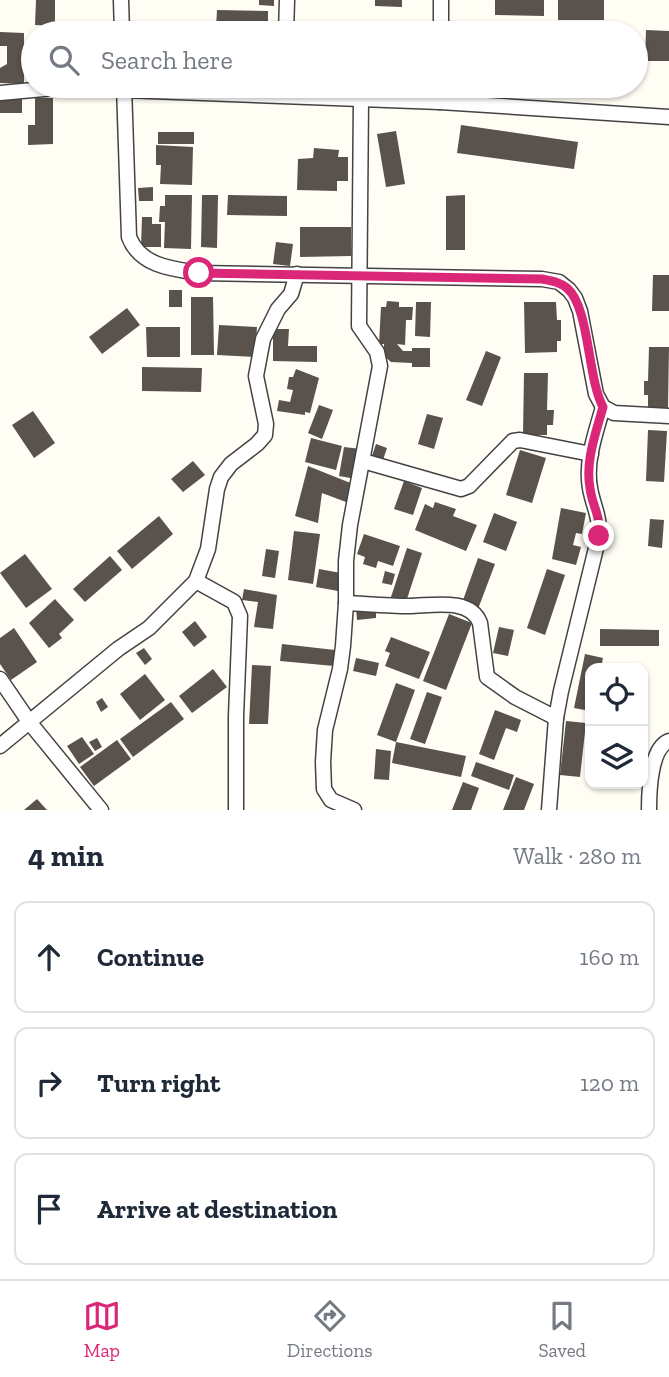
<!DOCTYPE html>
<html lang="en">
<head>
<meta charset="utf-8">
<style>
	body { margin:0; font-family:"Zilla Slab",serif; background:#f6f6f7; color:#1f2937 }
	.controls { position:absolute; right:21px; bottom:21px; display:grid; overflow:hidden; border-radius:14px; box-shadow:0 2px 5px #0004 }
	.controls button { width:63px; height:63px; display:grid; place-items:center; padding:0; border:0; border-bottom:2px solid #e0e1e3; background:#fff; color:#1f2937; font:35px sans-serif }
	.stop { position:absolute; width:21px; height:21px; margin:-16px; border:5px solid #db2777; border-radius:50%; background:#fff }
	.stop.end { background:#db2777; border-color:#fff; box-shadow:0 2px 7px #0008 }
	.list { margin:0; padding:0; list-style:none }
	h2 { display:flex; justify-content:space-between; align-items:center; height:91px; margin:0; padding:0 28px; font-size:30px }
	h2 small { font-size:23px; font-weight:400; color:#747a83 }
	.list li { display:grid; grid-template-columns:46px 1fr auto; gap:21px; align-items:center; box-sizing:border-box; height:112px; margin:0 14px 14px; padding:0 14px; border:2px solid #e0e1e3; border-radius:14px }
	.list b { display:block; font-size:26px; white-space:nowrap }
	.list em { font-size:23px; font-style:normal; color:#747a83 }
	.icon { flex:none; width:38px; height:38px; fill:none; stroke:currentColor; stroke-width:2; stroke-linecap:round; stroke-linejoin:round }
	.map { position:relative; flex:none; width:669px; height:810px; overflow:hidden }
	.search { position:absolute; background:#fff; box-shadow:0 2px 5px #0004; left:21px; right:21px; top:21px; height:77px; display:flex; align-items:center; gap:18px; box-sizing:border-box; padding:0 24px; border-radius:38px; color:#747a83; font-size:26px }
	.sheet { height:469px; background:#fff }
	nav { display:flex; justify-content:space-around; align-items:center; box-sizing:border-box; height:98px; border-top:2px solid #e0e1e3; background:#fff; font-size:19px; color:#747a83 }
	nav a { display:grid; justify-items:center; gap:4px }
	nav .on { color:#db2777 }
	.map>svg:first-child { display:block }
	.building { fill:#59524d }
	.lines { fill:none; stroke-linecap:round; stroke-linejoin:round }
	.street-casing { stroke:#434343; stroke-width:17 }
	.street { stroke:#fff; stroke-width:14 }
	.route { stroke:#db2777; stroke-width:9 }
</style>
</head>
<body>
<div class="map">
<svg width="669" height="810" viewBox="0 0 669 810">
	<rect width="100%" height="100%" fill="#fffdf4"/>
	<!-- building -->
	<g class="building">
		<path d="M 36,0 L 55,0 L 55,26 L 35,25 Z"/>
		<path d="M 259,0 L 274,0 L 274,6 L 259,5 Z"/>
		<path d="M 375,0 L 402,0 L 402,7 L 375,6 Z"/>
		<path d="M 495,0 L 544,0 L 544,16 L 495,15 Z"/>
		<rect x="558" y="0" width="46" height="20"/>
		<path d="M 217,10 L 268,11 L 268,29 L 216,28 Z"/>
		<path d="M 529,26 L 546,27 L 546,33 L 529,33 Z"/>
		<path d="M 472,27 L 527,28 L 527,33 L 472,33 Z"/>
		<path d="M 646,30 L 669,31 L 669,61 L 645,61 Z"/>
		<path d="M 0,32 L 24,33 L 24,84 L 0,83 L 0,68 L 7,64 L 7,46 L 0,46 Z"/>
		<rect x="0" y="98" width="22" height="15"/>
		<path d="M 35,98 L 53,98 L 53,144 L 28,145 L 28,125 L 35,125 Z"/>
		<path d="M 461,125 L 578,142 L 574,169 L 457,153 Z"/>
		<path d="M 396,131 L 405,184 L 386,187 L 377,134 Z"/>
		<rect x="158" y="132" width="36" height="12"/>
		<path d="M 156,145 L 193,147 L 192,185 L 160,184 L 161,165 L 156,165 Z"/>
		<path d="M 314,148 L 339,150 L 338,157 L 348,157 L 348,181 L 337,181 L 337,191 L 297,190 L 298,159 L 313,158 Z"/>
		<path d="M 153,187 L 153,201 L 139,201 L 138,188 Z"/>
		<path d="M 165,195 L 192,195 L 191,249 L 164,248 L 165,222 L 159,222 L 160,206 L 165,206 Z"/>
		<path d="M 202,195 L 218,195 L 217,248 L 201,247 Z"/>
		<path d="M 228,195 L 287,196 L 287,216 L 227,215 Z"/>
		<path d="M 465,195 L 465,250 L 446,250 L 446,196 Z"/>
		<path d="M 142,217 L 152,217 L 152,224 L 161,224 L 161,247 L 141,247 Z"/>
		<path d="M 300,227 L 351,227 L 351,256 L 300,257 Z"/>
		<path d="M 276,242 L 293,244 L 290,266 L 273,264 Z"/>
		<path d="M 653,275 L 669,275 L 669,311 L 652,311 Z"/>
		<rect x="169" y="290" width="13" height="17"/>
		<path d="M 191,297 L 213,297 L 214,355 L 191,355 Z"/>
		<path d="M 387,301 L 399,302 L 399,307 L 413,307 L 412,320 L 406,320 L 405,345 L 397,344 L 403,351 L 412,351 L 412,348 L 430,348 L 430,367 L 412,367 L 412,363 L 391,362 L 384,356 L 384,344 L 379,344 L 381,307 L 386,307 Z"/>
		<path d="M 416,302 L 431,302 L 430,337 L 415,336 Z"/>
		<path d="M 524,302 L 556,302 L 557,320 L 561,320 L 561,341 L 557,341 L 557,352 L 525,353 Z"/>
		<path d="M 127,308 L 140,325 L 102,354 L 89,337 Z"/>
		<path d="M 219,325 L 257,327 L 255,357 L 217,355 Z"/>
		<path d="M 146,327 L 180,327 L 180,357 L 147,357 Z"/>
		<path d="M 273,329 L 289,329 L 288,346 L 317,346 L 317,362 L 273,361 Z"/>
		<path d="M 649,347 L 669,347 L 668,408 L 648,408 L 648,395 L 644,395 L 644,381 L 648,381 Z"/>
		<path d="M 486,351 L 501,357 L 482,406 L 466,400 Z"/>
		<path d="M 142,367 L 202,368 L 201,392 L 142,391 Z"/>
		<path d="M 296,369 L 319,378 L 310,413 L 305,412 L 305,415 L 277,411 L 279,400 L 290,402 L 293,390 L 287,389 L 289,377 L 293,377 Z"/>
		<path d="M 524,373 L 548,373 L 547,410 L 554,410 L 553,425 L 547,425 L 547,435 L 523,435 Z"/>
		<path d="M 319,405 L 333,410 L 322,439 L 308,433 Z"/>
		<path d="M 33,411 L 55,443 L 34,458 L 12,425 Z"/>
		<path d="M 427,414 L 443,418 L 434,449 L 418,444 Z"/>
		<path d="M 648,430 L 667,431 L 664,482 L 646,481 Z"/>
		<path d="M 311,438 L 342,446 L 336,470 L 305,462 Z"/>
		<path d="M 376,444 L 387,448 L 383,460 L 372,456 Z"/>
		<path d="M 344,447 L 361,449 L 356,479 L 339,476 Z"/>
		<path d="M 520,450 L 546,458 L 532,503 L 506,495 Z"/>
		<path d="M 193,461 L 205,475 L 183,492 L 171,479 Z"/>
		<path d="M 308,466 L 353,484 L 346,502 L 322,493 L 318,523 L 295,516 Z"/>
		<path d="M 404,481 L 422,488 L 413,515 L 394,509 Z"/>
		<path d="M 435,502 L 456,509 L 453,516 L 477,525 L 466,551 L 415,530 L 425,504 L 433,508 Z"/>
		<path d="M 561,508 L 586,513 L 582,534 L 576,533 L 573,545 L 581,547 L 576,565 L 552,559 Z"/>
		<path d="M 494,513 L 517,522 L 506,551 L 483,542 Z"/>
		<path d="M 159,516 L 173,534 L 132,569 L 117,551 Z"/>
		<path d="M 650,519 L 664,520 L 662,548 L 648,546 Z"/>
		<path d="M 294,531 L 320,534 L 313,584 L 288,580 Z"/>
		<path d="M 364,534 L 400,546 L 393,566 L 378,561 L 376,568 L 363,564 L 365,557 L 357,554 Z"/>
		<path d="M 407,548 L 422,553 L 406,602 L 391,597 Z"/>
		<path d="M 266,549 L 279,551 L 275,578 L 262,576 Z"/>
		<path d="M 25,554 L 52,589 L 26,608 L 0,573 Z"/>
		<path d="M 110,556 L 122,570 L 85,602 L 73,589 Z"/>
		<path d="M 478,558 L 495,564 L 478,609 L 462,603 Z"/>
		<path d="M 319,569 L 341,573 L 338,591 L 316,587 Z"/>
		<path d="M 547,569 L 565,575 L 545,635 L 527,628 Z"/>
		<path d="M 385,571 L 395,574 L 392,585 L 382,583 Z"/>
		<path d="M 244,589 L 277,595 L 273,629 L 254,627 L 258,602 L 242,600 Z"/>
		<path d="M 55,599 L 74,620 L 59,634 L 62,638 L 49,648 L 29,623 Z"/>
		<path d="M 376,607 L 376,618 L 357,620 L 356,608 Z"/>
		<path d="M 449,614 L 472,623 L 446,690 L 423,681 Z"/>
		<path d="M 195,621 L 207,637 L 194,647 L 182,632 Z"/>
		<path d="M 499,627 L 514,630 L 508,656 L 493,653 Z"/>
		<path d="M 14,628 L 37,662 L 11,680 L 0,664 L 0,638 Z"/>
		<path d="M 600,629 L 659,630 L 659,646 L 600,646 Z"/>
		<path d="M 391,637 L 430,652 L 419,679 L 385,666 L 390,653 L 385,651 Z"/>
		<path d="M 282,644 L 335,650 L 334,666 L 280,661 Z"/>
		<path d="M 144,648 L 152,659 L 145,665 L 136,653 Z"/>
		<path d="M 585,654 L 603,658 L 601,668 L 590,668 L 590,711 L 574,708 Z"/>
		<path d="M 356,658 L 379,663 L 376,676 L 353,671 Z"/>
		<path d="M 252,665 L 271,666 L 268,724 L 249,724 Z"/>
		<path d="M 213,669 L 227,687 L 192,713 L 179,696 Z"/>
		<path d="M 145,674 L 165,700 L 140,720 L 120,694 Z"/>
		<path d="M 396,683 L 415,690 L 396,742 L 377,735 Z"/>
		<path d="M 427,692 L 442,697 L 425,744 L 410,739 Z"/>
		<path d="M 102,698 L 108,707 L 101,712 L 96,702 Z"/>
		<path d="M 171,702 L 184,719 L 133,757 L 120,739 Z"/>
		<path d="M 495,710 L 521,720 L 517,732 L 506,728 L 494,760 L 479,754 Z"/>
		<path d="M 566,721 L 586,723 L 580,777 L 560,775 Z"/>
		<path d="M 82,737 L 94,754 L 79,764 L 67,746 Z"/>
		<path d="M 97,738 L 102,747 L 95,751 L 89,742 Z"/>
		<path d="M 117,740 L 131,759 L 94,786 L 80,767 Z"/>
		<path d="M 396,742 L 466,756 L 461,777 L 392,763 Z"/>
		<path d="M 376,749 L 391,751 L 389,780 L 374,779 Z"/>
		<path d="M 476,762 L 514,775 L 509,790 L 471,776 Z"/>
		<path d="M 516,777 L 534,784 L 524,810 L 503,810 Z"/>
		<path d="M 463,782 L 479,788 L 471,810 L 452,810 Z"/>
		<path d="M 37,799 L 47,810 L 24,810 Z"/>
	</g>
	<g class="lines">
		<defs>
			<g id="street">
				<path d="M 121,0 L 122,33"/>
				<path d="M 286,33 L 287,0"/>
				<path d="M 441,33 L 441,0"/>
				<path d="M 124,86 L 129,237 C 140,266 172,269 199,273 L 542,279 L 559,282 L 569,290 L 575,298 L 580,311 L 596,394 L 603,407 L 614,413 L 669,416"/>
				<path d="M 124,90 L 440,102 L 669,117"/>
				<path d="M 0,93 L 77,86"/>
				<path d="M 440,102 L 441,86"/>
				<path d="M 363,461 L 461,489 L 469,486 L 513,441 L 520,440 L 591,454"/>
				<path d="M 196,581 L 234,602 L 240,616 L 236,716 L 236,810"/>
				<path d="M 346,603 C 367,604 388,606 409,606 C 431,606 470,597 480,623 L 487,677 L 515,697 L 556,718"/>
				<path d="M 0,679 L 30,723 L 101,810"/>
				<path d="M 0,746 L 118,649 L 149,628 L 196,581 L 208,549 L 217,489 L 221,477 L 231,464 L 257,444 L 265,435 L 266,424 L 256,376 L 263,339 L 278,309 L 291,294 L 297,274"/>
				<path d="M 354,810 L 331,800 L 324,789 L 323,762 L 325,730 L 340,669 L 343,646 L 346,603 L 346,561 L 350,525 L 380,366 L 377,352 L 359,326 L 361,99"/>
				<path d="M 549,810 L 556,718 L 561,691 L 599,536 C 600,515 593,506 590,488 C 585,461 596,432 603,407"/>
				<path d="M 649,810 C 649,792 650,748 669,741"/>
			</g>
		</defs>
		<!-- street casing -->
		<use href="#street" class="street-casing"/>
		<!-- street -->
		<use href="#street" class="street"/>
	</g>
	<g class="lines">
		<!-- route -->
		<path class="route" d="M 199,273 L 542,279 C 552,281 560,282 567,288 C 590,308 587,377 603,407 C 596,433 585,461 590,488 C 592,506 601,515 599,536"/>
	</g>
</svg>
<div class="controls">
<button><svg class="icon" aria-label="locate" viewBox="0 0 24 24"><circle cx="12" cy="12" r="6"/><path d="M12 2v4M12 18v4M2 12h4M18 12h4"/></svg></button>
<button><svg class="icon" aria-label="layers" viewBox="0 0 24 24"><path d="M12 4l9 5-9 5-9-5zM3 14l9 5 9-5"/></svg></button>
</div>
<div class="stop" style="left:199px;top:273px"></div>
<div class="stop end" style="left:599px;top:536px"></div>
<div class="search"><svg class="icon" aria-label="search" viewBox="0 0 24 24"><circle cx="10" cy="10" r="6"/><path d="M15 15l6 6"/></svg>Search here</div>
</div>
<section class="sheet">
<h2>4 min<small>Walk · 280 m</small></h2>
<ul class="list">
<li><svg class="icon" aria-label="ahead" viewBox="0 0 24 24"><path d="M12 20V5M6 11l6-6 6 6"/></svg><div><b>Continue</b></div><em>160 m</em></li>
<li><svg class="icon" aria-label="right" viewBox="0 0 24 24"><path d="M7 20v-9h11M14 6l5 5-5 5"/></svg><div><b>Turn right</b></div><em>120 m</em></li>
<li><svg class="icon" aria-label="arrive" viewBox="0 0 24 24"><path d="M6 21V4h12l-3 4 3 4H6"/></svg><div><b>Arrive at destination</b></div></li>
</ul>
</section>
<nav>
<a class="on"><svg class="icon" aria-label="map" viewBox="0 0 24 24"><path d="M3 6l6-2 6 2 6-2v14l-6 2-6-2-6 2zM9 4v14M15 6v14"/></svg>Map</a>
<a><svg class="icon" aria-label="directions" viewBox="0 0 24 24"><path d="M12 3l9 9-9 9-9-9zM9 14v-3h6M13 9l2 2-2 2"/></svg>Directions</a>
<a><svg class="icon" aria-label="saved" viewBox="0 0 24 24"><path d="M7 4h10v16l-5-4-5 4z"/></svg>Saved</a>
</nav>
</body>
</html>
